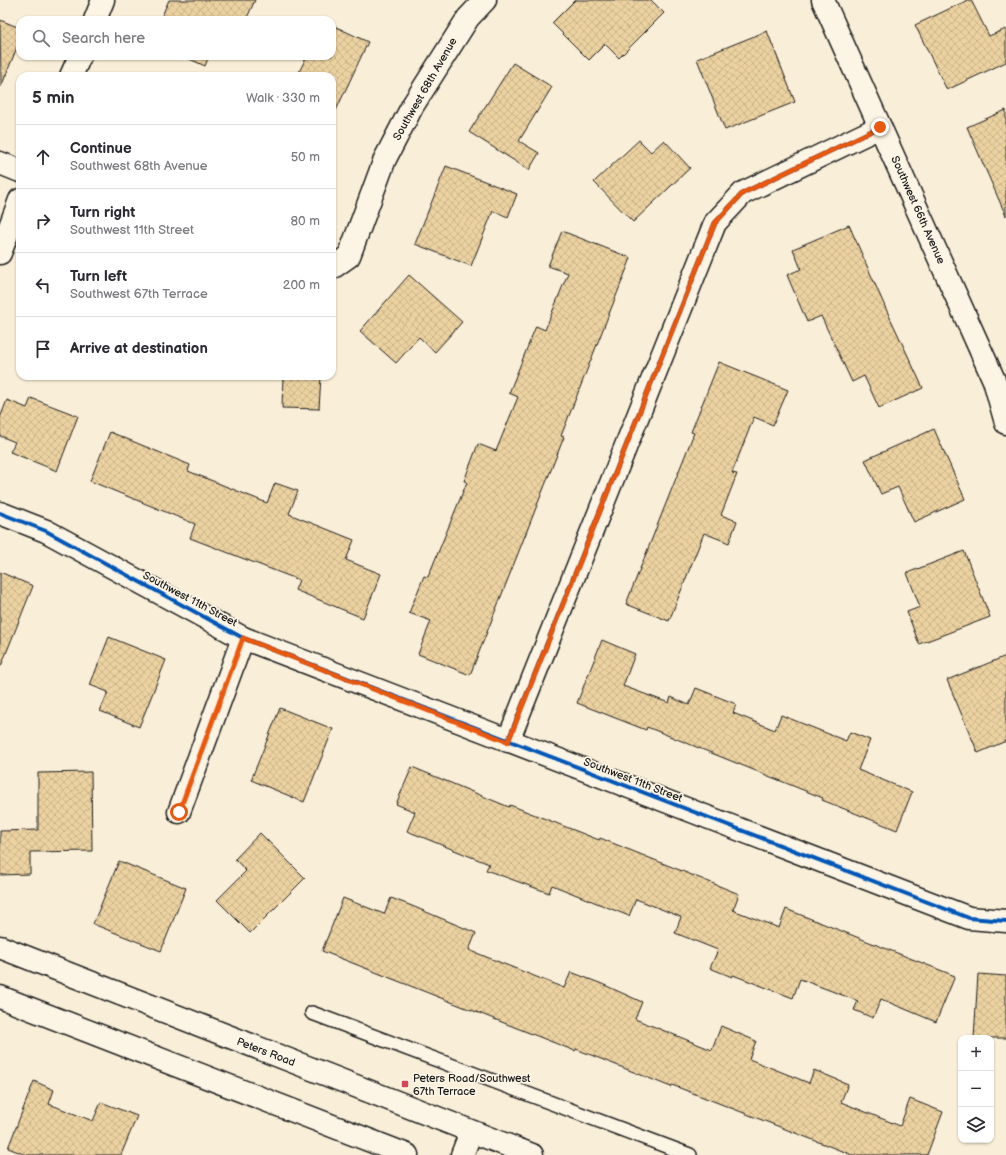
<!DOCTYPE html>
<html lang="en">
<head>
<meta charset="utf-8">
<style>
	body { margin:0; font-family:"Balsamiq Sans",sans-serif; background:#f7f7f7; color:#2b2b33 }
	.controls { position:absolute; right:12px; bottom:12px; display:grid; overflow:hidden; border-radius:8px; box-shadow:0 1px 3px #0004 }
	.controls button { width:36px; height:36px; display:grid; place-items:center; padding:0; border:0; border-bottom:1px solid #e1e1e2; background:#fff; color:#2b2b33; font:20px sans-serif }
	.stop { position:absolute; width:12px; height:12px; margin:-9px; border:3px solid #ea580c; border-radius:50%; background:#fff }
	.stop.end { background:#ea580c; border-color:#fff; box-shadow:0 1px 4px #0008 }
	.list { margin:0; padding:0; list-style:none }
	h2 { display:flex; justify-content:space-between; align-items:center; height:52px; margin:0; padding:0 16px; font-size:17px }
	h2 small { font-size:13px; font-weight:400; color:#7c7c81 }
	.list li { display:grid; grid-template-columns:26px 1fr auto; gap:12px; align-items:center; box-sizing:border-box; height:64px; padding:0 16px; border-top:1px solid #e1e1e2 }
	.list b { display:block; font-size:15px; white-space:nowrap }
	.list p { margin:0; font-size:13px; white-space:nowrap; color:#7c7c81 }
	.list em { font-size:13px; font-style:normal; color:#7c7c81 }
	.icon { flex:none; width:22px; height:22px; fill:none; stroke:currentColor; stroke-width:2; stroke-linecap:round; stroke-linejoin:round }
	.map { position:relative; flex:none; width:1006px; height:1155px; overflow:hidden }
	.search { position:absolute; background:#fff; box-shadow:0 1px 3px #0004; left:16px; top:16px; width:320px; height:44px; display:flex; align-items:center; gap:10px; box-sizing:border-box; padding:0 14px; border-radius:12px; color:#7c7c81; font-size:15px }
	.panel { position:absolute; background:#fff; box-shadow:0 1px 3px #0004; left:16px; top:72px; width:320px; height:308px; border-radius:12px }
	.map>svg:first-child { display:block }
	.building { fill:url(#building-cross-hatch); stroke:#1c1c1c }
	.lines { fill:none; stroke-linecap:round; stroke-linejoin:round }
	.service-casing { stroke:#1c1c1c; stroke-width:16 }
	.minor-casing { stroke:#1c1c1c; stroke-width:25 }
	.secondary-casing { stroke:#1c1c1c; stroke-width:25 }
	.service { stroke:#fcf5e5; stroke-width:13 }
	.minor { stroke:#fcf5e5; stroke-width:22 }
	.secondary { stroke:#fcf5e5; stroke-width:22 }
	.cycleway-casing { stroke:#fcf5e5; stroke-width:6 }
	.cycleway { stroke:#0057b8; stroke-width:4 }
	.route { stroke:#ea580c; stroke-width:5 }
	.poi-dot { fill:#d1495b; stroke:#fcf5e5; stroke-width:1.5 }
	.labels { text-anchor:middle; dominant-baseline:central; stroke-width:3.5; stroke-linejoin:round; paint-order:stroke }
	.street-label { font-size:11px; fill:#1c1c1c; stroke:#fcf5e5 }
	.poi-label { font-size:11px; fill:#1c1c1c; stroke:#fcf5e5; text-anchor:start }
</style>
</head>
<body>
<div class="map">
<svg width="1006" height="1155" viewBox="0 0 1006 1155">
	<defs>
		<pattern id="building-cross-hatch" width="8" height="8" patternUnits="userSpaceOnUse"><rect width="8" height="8" fill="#ecd2a1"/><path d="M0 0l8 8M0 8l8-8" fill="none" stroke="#cab48a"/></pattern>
	</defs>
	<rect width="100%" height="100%" fill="#f9eed7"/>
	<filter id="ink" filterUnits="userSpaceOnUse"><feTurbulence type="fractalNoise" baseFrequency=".025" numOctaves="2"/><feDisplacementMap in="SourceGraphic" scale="8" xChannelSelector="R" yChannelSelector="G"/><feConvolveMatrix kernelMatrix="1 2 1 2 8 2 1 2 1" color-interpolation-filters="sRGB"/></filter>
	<g filter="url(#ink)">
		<!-- building -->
		<g class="building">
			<path d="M 169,0 L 255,0 L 246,20 L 160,20 Z"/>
			<path d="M 575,0 L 651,0 L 664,13 L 619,58 L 605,44 L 589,60 L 552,23 Z"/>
			<path d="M 968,0 L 971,0 L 989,36 L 1006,29 L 1006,62 L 947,90 L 915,25 Z"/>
			<path d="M 0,20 L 20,28 L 20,40 L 1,87 Z"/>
			<path d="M 332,25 L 368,42 L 332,119 L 332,76 L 297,76 L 307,56 L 332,56 Z"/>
			<path d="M 767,31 L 795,102 L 725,130 L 697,59 Z"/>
			<path d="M 183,56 L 209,56 L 205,66 Z"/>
			<path d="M 513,63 L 552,87 L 519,141 L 539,153 L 529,170 L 469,132 Z"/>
			<path d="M 1006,110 L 1006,216 L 967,127 Z"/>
			<path d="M 639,140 L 651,152 L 664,140 L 690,168 L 633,222 L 594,182 Z"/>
			<path d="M 446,166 L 517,194 L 508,217 L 493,211 L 471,266 L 415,244 Z"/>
			<path d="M 849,225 L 886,309 L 923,388 L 879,408 L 864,376 L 852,382 L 821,316 L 807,322 L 787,275 L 801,269 L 793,249 Z"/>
			<path d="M 562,231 L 631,258 L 561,436 L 564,437 L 470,675 L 418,654 L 431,621 L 409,613 L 424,576 L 428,577 L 467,482 L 464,481 L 478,444 L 496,451 L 518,397 L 509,393 L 536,326 L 545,330 L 568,273 L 548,266 Z"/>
			<path d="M 409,275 L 462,322 L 435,352 L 419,337 L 396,363 L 360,331 Z"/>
			<path d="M 719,362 L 788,390 L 773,425 L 754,417 L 732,473 L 737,474 L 721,515 L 737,521 L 729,543 L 704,533 L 669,621 L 626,604 L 694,433 L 691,432 Z"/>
			<path d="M 283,376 L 321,376 L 319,409 L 282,408 Z"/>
			<path d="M 31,398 L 78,416 L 57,471 L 10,452 L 15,442 L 0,436 L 0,418 L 7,400 L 27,408 Z"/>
			<path d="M 934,429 L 965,499 L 914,522 L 898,487 L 881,494 L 865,460 Z"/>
			<path d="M 110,432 L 190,465 L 188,471 L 267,503 L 275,483 L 298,491 L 289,514 L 354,540 L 346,560 L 381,574 L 363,618 L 295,590 L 299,580 L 190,538 L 195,524 L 90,481 Z"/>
			<path d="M 964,551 L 990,617 L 919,644 L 907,612 L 920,607 L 907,573 Z"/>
			<path d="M 0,572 L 33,586 L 1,666 L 0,666 Z"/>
			<path d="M 109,637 L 166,660 L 139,727 L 100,711 L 108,692 L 90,685 Z"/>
			<path d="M 602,640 L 635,654 L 623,686 L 669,703 L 671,697 L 689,705 L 696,688 L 736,704 L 733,713 L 775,730 L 781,715 L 846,741 L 850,732 L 870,740 L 858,770 L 912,792 L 897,830 L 822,800 L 823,798 L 647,727 L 646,730 L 577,703 Z"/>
			<path d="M 1006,656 L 1006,741 L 978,753 L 947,680 Z"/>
			<path d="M 280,708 L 333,729 L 304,802 L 251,780 Z"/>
			<path d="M 412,767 L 509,807 L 510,805 L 599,840 L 600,838 L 739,894 L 733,910 L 779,928 L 786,909 L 955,976 L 936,1022 L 881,999 L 873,1018 L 854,1010 L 858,1001 L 800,979 L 793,998 L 733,975 L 732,977 L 710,968 L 718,950 L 675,933 L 681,917 L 636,899 L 629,916 L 552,885 L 549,893 L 486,870 L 489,864 L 407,831 L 415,812 L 396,804 Z"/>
			<path d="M 91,772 L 92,851 L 30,852 L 30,874 L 0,875 L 0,831 L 38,830 L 38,773 Z"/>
			<path d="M 260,833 L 305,878 L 250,933 L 217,900 L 246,871 L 235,859 Z"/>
			<path d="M 119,861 L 186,888 L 161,951 L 93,924 Z"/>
			<path d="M 343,898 L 384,914 L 391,898 L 412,906 L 476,933 L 469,950 L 564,988 L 571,972 L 602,984 L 642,1002 L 635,1019 L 712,1050 L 721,1026 L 756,1041 L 749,1059 L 809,1083 L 814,1070 L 848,1084 L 841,1102 L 900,1126 L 910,1099 L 943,1112 L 927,1155 L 852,1155 L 672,1085 L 671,1087 L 576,1049 L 575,1051 L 322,951 Z"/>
			<path d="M 978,974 L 1006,976 L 1006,1038 L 974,1038 Z"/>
			<path d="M 34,1081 L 54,1090 L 49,1104 L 93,1121 L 101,1102 L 137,1116 L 121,1155 L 26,1155 L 8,1148 Z"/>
		</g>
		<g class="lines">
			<defs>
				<path id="service" d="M 312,1013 L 690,1155"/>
				<g id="minor">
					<path d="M 823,0 L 994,380 L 1006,423"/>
					<path d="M 95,20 L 103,0"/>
					<path d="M 71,76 L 80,56"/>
					<path d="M 0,163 L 20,171"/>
					<path d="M 0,253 L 20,200"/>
					<path d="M 332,268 L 349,256 L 385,159 L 413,105 L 468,18 L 485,0"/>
					<path d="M 0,513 L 46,531 L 243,638 L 969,918 L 1006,921"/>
					<path d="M 508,741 L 715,223 L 743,193 L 880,127"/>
					<path d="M 179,812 L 243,638"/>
					<path d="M 462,1155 L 471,1132"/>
				</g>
				<g id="secondary">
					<path d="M 0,947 L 532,1155"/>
					<path d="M 0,997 L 407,1155"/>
				</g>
			</defs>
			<!-- service casing -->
			<use href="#service" class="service-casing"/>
			<!-- minor casing -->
			<use href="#minor" class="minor-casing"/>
			<!-- secondary casing -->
			<use href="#secondary" class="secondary-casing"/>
			<!-- service -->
			<use href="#service" class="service"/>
			<!-- minor -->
			<use href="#minor" class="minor"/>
			<!-- secondary -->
			<use href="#secondary" class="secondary"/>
			<defs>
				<g id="cycleway">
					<path d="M 0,513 L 46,531 L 243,638 L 969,918 L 1006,921"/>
					<path d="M 508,741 L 715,223 L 743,193 L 880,127"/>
				</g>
			</defs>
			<!-- cycleway casing -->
			<use href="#cycleway" class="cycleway-casing"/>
			<!-- cycleway -->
			<use href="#cycleway" class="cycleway"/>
		</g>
	</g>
	<g class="lines" filter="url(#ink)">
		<!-- route -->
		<path class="route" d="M 179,812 L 243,638 L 508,742 L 715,223 L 743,193 L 880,127"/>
	</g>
	<!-- markers -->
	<rect class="poi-dot" x="401" y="1080" width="8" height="8" rx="2"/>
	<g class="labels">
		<!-- street labels -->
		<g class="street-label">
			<text transform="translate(425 89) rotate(-60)">Southwest 68th Avenue</text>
			<text transform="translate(918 210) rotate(66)">Southwest 66th Avenue</text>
			<text transform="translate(190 599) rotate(28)">Southwest 11th Street</text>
			<text transform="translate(633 780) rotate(21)">Southwest 11th Street</text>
			<text transform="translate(266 1052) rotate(21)">Peters Road</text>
		</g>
		<!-- poi labels -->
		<g class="poi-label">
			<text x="413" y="1078">Peters Road/Southwest<tspan x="413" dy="13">67th Terrace</tspan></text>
		</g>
	</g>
</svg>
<div class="controls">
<button>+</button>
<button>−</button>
<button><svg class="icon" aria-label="layers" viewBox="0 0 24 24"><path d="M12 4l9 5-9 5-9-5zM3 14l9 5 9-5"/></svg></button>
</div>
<div class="stop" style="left:179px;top:812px"></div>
<div class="stop end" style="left:880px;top:127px"></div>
<div class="search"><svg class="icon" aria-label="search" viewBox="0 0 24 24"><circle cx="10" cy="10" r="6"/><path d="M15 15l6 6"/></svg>Search here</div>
<section class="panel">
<h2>5 min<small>Walk · 330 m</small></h2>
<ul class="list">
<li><svg class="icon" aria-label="ahead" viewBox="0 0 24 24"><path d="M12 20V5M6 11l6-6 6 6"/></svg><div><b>Continue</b><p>Southwest 68th Avenue</p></div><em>50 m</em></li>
<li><svg class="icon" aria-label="right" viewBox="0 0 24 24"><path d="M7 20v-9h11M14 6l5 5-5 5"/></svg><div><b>Turn right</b><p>Southwest 11th Street</p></div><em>80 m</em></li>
<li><svg class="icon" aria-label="left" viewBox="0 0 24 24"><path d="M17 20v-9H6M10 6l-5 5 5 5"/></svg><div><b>Turn left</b><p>Southwest 67th Terrace</p></div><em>200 m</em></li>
<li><svg class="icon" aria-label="arrive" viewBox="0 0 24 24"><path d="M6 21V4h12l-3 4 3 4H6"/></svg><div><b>Arrive at destination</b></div></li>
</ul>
</section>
</div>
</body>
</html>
